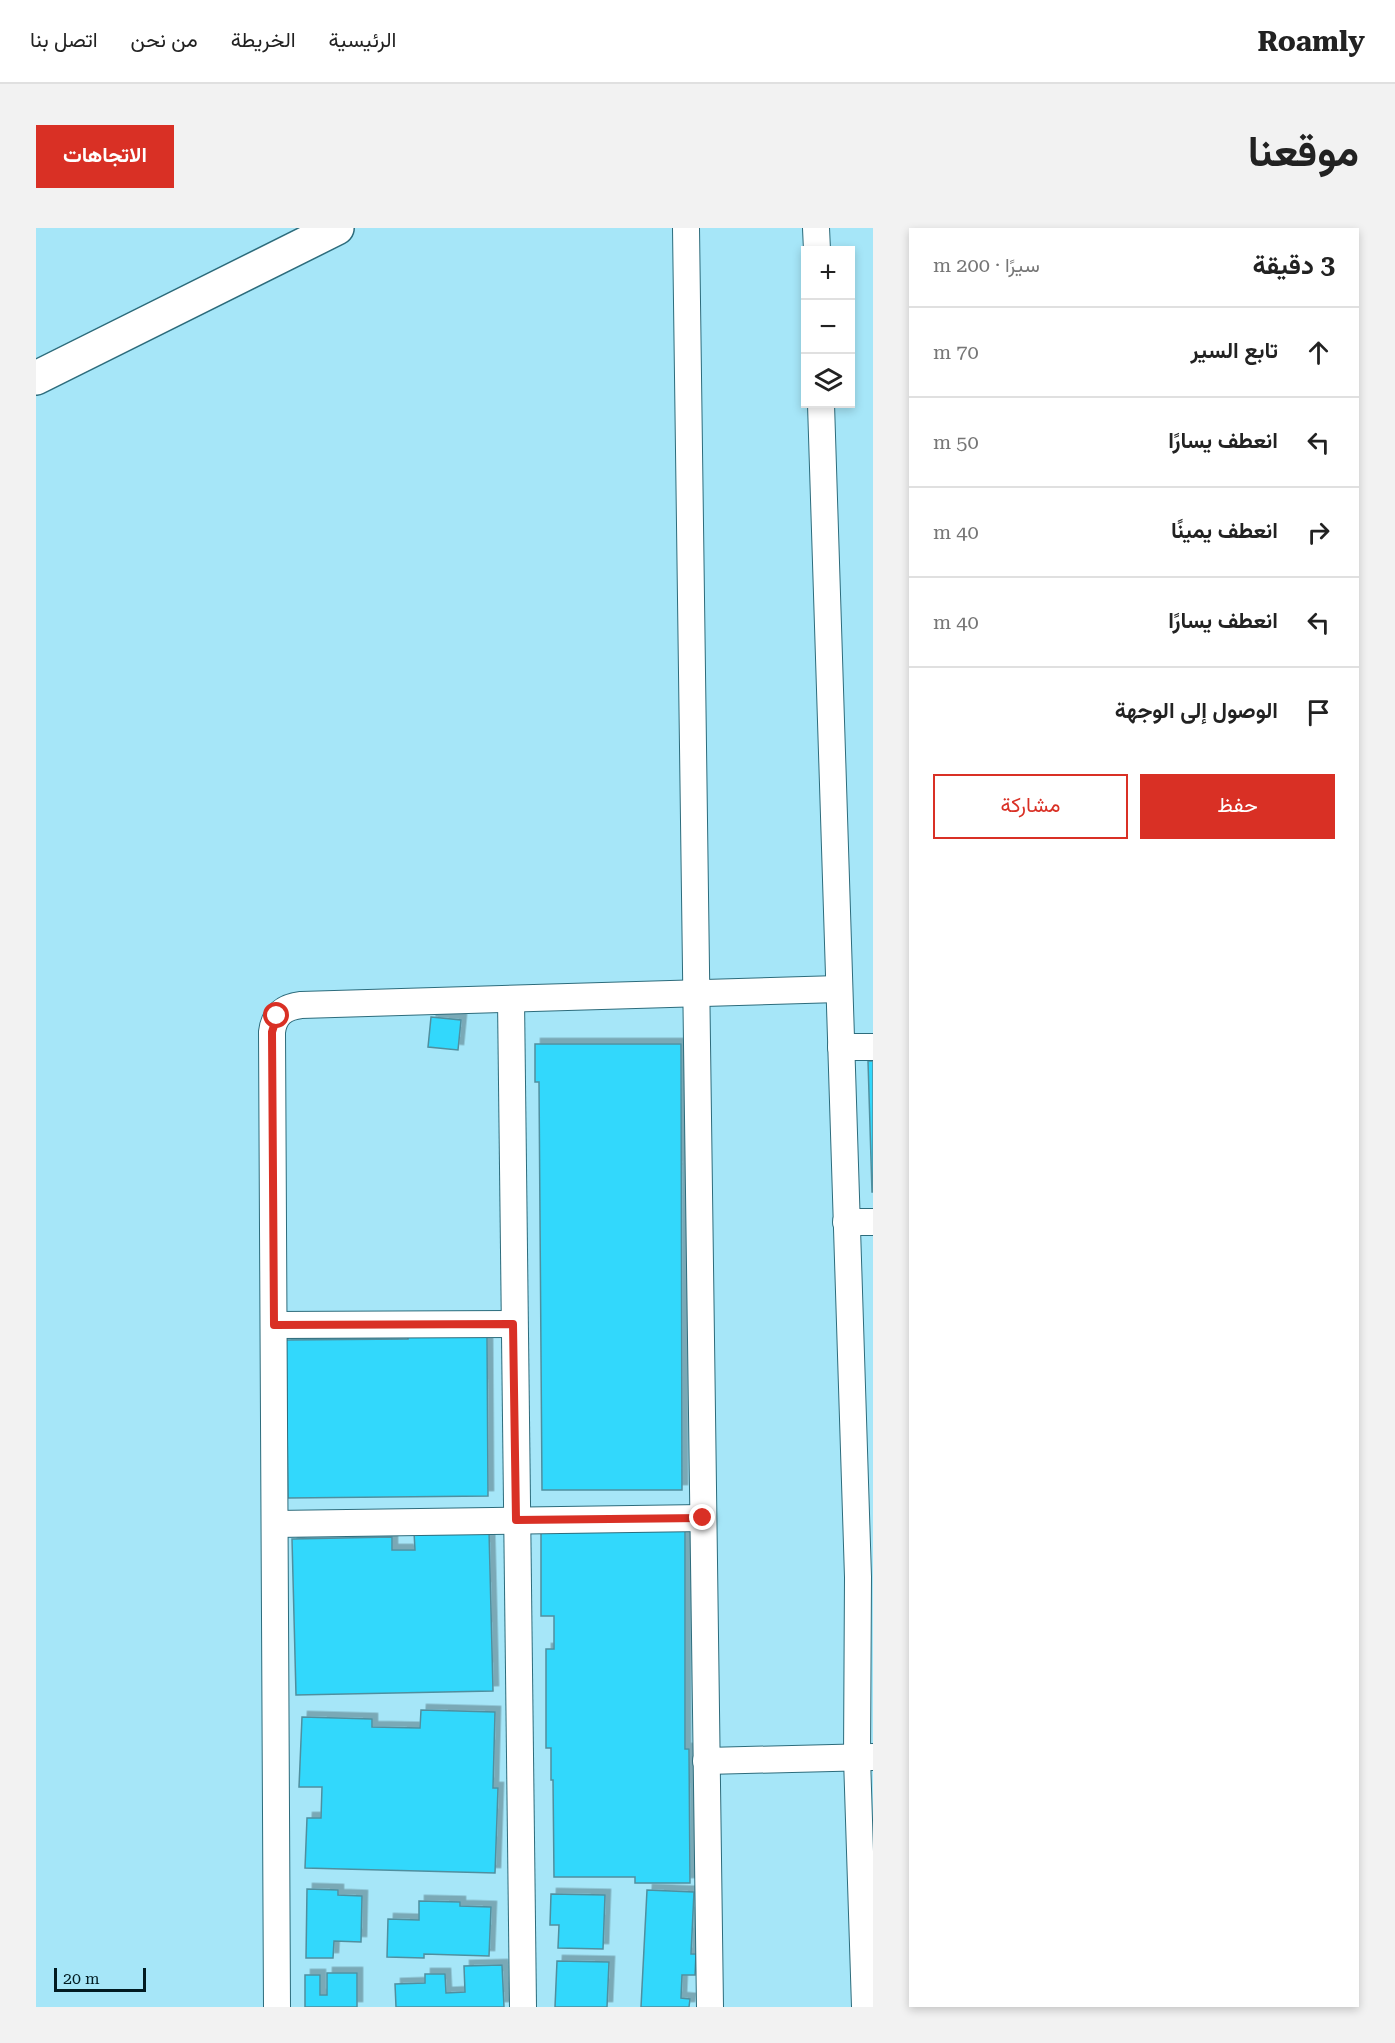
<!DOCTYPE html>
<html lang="ar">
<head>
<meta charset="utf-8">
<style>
	body { margin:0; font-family:"Roboto Serif",Vazirmatn,serif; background:#f2f2f2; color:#222; direction:rtl }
	.controls { position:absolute; right:18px; top:18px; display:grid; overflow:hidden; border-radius:0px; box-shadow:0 3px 9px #0003 }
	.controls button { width:54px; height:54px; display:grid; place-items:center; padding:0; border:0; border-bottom:2px solid #e0e0e0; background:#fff; color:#222; font:30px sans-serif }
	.scale { position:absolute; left:18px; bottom:15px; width:92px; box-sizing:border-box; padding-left:6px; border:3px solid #011b21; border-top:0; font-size:16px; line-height:21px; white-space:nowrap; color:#011b21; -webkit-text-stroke:4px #a6e6f8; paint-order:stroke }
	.stop { position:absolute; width:18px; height:18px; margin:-14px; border:4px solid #d93025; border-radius:50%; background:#fff }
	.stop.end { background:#d93025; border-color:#fff; box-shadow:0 2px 6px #0008 }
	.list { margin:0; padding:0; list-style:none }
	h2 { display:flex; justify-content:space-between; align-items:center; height:78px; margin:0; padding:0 24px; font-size:26px }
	h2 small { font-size:20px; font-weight:400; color:#767676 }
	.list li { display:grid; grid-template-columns:39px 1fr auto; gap:18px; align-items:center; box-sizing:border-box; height:90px; padding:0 24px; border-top:2px solid #e0e0e0 }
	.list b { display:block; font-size:22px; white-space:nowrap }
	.list em { font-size:20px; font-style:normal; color:#767676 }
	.actions { display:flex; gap:12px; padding:18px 24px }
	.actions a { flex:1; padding:14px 0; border:2px solid #d93025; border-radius:0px; text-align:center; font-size:21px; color:#d93025 }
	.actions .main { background:#d93025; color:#fff }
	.icon { flex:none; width:33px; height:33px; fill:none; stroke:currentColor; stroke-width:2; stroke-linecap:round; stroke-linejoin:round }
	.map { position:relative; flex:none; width:837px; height:1779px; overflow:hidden; direction:ltr; border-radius:0px }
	header { display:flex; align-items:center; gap:36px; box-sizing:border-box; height:84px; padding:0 30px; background:#fff; border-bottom:2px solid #e0e0e0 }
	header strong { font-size:28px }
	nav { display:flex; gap:33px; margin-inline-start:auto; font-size:21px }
	.intro { display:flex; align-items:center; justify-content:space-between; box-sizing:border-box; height:144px; padding:0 36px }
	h1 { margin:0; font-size:42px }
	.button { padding:15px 27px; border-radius:0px; background:#d93025; color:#fff; font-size:21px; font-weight:700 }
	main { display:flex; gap:36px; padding:0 36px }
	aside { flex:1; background:#fff; border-radius:0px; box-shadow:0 3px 9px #0003 }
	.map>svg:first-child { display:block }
	.building { fill:#30d8fc; stroke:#508f9f; stroke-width:1.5; filter:url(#shadow) }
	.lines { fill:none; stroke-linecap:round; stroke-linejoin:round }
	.street-casing { stroke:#2d6c7c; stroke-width:28 }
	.secondary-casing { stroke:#2d6c7c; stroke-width:36 }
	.street { stroke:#fff; stroke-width:26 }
	.secondary { stroke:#fff; stroke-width:33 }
	.route { stroke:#d93025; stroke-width:8 }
</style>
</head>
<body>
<header>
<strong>Roamly</strong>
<nav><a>الرئيسية</a><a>الخريطة</a><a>من نحن</a><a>اتصل بنا</a></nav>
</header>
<div class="intro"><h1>موقعنا</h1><a class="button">الاتجاهات</a></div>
<main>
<aside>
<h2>3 دقيقة<small>سيرًا · 200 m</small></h2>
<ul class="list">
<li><svg class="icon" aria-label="ahead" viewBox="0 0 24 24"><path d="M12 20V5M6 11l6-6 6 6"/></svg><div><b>تابع السير</b></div><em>70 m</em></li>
<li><svg class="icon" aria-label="left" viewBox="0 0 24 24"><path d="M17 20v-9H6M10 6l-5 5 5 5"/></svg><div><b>انعطف يسارًا</b></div><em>50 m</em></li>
<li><svg class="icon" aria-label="right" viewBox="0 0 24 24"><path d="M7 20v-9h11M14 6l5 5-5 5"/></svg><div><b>انعطف يمينًا</b></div><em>40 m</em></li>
<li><svg class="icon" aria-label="left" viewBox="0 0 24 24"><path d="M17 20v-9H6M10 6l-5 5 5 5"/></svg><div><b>انعطف يسارًا</b></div><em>40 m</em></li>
<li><svg class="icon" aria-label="arrive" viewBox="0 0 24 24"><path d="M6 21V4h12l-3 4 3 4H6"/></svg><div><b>الوصول إلى الوجهة</b></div></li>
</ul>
<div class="actions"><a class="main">حفظ</a><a>مشاركة</a></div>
</aside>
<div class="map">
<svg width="837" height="1779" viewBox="0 0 837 1779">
	<defs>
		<filter id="shadow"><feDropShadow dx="5.5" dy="-5.5" stdDeviation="0" flood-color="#0004"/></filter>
	</defs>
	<rect width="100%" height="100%" fill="#a6e6f8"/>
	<!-- building -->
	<g class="building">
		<path d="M 395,789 L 425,792 L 422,822 L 392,819 Z"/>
		<path d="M 499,816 L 645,816 L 646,1262 L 506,1262 L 503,854 L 499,854 Z"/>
		<path d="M 832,833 L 837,833 L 837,964 L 836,964 Z"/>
		<path d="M 372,1108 L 451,1108 L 452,1268 L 252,1270 L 250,1112 L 372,1111 Z"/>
		<path d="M 453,1303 L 457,1463 L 260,1467 L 256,1311 L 356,1309 L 356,1322 L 379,1322 L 378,1304 Z"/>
		<path d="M 649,1303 L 649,1521 L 653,1521 L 654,1655 L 599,1655 L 599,1649 L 518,1649 L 517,1552 L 515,1552 L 515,1520 L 510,1520 L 510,1421 L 518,1421 L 518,1388 L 505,1388 L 505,1304 Z"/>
		<path d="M 385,1482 L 459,1484 L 457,1560 L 462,1560 L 459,1645 L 269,1640 L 271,1590 L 285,1590 L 286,1559 L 263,1559 L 266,1489 L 336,1491 L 336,1499 L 384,1500 Z"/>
		<path d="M 271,1661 L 302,1662 L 302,1667 L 326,1668 L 325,1714 L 298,1713 L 297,1730 L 270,1730 Z"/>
		<path d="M 611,1662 L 658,1664 L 655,1726 L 660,1726 L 659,1747 L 646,1747 L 645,1770 L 654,1771 L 653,1779 L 605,1779 Z"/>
		<path d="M 515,1666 L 569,1667 L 567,1721 L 522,1720 L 523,1697 L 514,1697 Z"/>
		<path d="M 383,1673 L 424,1674 L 424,1678 L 455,1679 L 453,1728 L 388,1726 L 388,1730 L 351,1729 L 352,1691 L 383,1692 Z"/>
		<path d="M 521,1733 L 573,1734 L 571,1779 L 519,1779 Z"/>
		<path d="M 466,1737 L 468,1779 L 360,1779 L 359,1756 L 389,1755 L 389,1746 L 409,1746 L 410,1765 L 429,1764 L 428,1738 Z"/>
		<path d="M 291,1745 L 321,1745 L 321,1779 L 269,1779 L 269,1747 L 284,1747 L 284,1767 L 291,1767 Z"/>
	</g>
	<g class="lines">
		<defs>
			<g id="street">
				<path d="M 650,0 L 674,1779"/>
				<path d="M 780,0 L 781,22"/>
				<path d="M 785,176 L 822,1349 L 821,1530 L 829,1779"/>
				<path d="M 475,771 L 487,1779"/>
				<path d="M 805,819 L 837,819"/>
				<path d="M 810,994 L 837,994"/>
				<path d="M 238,1097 L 477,1096"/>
				<path d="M 239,1296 L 667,1290"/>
				<path d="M 670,1533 L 837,1529"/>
				<path d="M 241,1779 L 236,804 C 238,787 248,779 265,777 L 803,761"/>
			</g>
			<path id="secondary" d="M 0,150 L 301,0"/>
		</defs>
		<!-- street casing -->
		<use href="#street" class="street-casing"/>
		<!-- secondary casing -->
		<use href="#secondary" class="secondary-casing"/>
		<!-- street -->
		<use href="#street" class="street"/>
		<!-- secondary -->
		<use href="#secondary" class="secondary"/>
	</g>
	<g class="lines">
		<!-- route -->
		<path class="route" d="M 241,788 L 236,804 L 238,1097 L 477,1096 L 480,1292 L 667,1290"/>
	</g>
</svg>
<div class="controls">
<button>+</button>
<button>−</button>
<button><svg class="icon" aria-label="layers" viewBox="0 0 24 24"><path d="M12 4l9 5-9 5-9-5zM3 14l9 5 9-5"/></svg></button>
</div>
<div class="scale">20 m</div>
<div class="stop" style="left:241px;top:788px"></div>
<div class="stop end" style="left:667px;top:1290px"></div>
</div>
</main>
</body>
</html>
